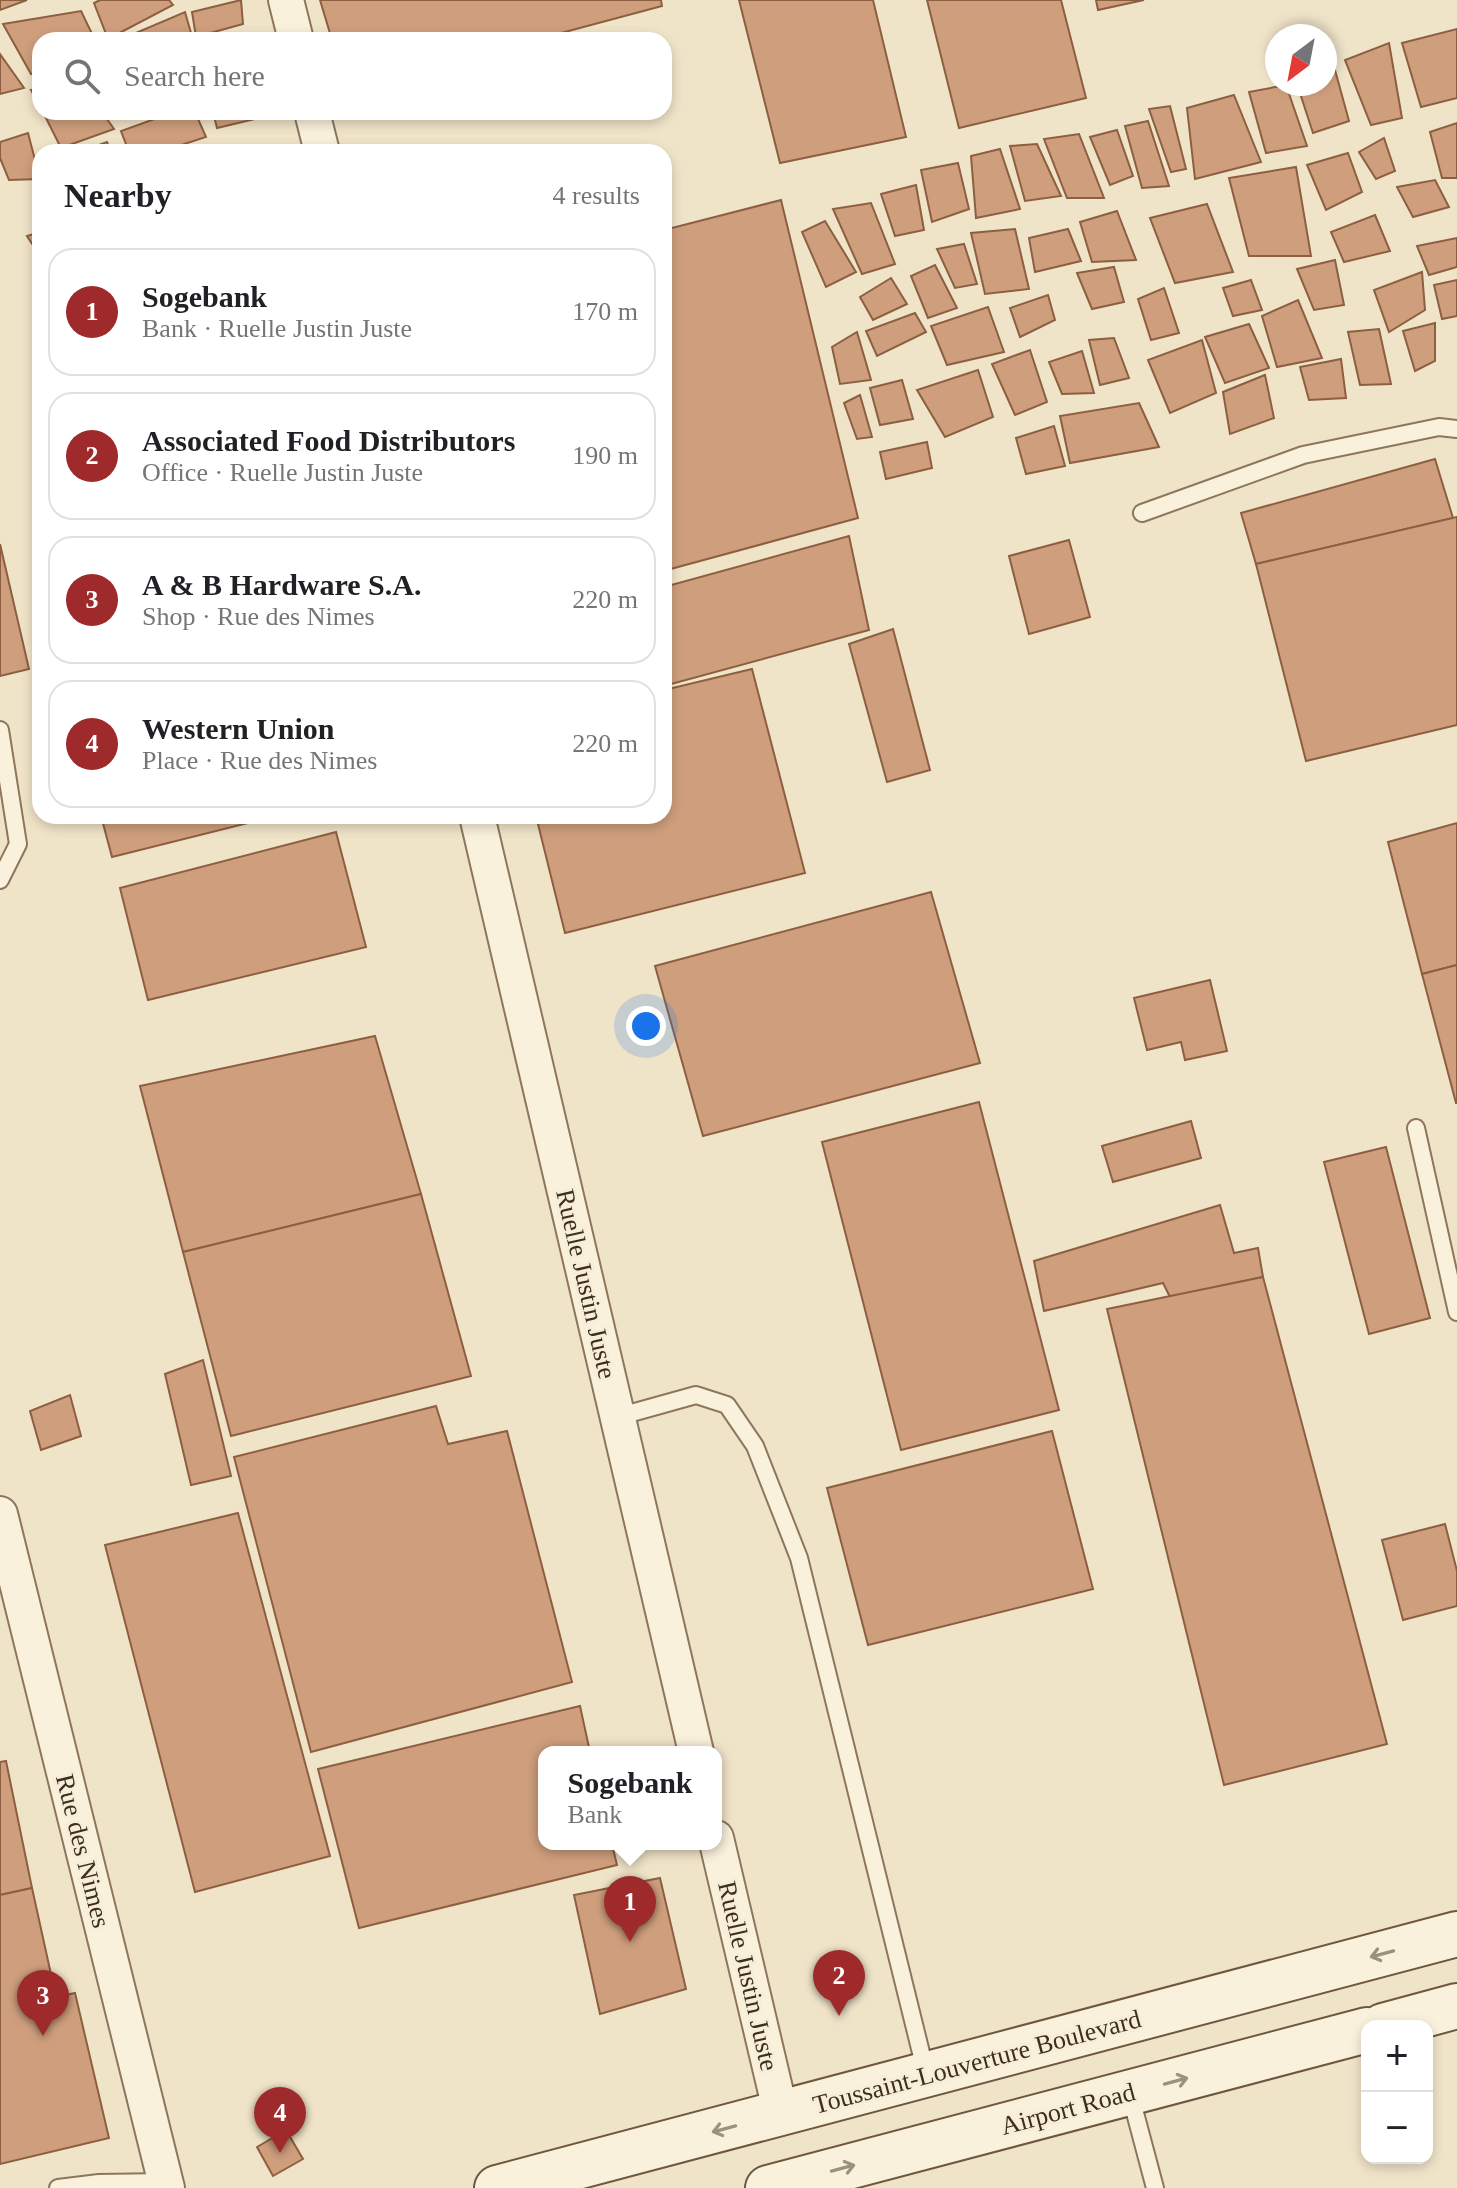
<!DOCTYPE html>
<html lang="en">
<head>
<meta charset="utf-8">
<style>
	body { margin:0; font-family:"Times New Roman",serif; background:#f2f2f2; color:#202124 }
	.controls { position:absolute; right:24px; bottom:24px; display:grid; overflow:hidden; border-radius:16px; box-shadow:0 4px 12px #0003 }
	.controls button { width:72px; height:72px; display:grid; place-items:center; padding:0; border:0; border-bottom:2px solid #e0e0e0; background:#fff; color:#202124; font:40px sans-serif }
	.compass { position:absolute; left:1265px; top:24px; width:72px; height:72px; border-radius:50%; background:#fff; box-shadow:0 4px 12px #0003; rotate:212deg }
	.you { position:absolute; left:646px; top:1026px; width:28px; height:28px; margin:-20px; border:6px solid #fff; border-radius:50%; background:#1a73e8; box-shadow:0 0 0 12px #1a73e833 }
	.badge { display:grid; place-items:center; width:52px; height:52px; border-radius:50%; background:#9e2a2b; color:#fff; font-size:26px; font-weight:700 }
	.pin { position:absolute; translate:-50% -66px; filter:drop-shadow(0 2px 4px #0008) }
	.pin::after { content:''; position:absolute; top:42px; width:28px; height:24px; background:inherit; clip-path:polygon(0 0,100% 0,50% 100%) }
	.popup { position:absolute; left:538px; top:1746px; width:184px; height:104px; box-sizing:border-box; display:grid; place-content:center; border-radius:16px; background:#fff; filter:drop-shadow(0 2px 6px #0005); font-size:26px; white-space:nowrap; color:#757577 }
	.popup b { font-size:30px; color:#202124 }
	.popup::after { content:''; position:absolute; left:50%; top:100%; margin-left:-16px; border:16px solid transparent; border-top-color:#fff }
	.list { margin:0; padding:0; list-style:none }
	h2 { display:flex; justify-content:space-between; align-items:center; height:104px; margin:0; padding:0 32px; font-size:34px }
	h2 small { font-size:26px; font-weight:400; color:#757577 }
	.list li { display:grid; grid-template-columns:52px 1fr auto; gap:24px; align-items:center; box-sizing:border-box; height:128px; margin:0 16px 16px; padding:0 16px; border:2px solid #e0e0e0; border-radius:24px }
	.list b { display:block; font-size:30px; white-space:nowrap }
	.list p { margin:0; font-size:26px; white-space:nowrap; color:#757577 }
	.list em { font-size:26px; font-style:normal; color:#757577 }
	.icon { flex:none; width:44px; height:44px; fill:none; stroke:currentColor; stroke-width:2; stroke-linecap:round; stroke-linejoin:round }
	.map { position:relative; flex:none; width:1457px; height:2188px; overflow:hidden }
	.search { position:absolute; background:#fff; box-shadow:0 4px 12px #0003; left:32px; top:32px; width:640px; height:88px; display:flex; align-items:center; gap:20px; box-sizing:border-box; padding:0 28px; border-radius:24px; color:#757577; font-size:30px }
	.panel { position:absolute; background:#fff; box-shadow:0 4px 12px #0003; left:32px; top:144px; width:640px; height:680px; border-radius:24px }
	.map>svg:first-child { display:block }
	.building { fill:#cf9f7d; stroke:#8d5f41; stroke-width:2 }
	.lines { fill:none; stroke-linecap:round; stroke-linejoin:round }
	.lane-casing { stroke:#8d765c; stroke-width:20 }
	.street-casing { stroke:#8d765c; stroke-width:38 }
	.secondary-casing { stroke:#6f573f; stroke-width:48 }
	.lane { stroke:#faf1dc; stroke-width:16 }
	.street { stroke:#faf1dc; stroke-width:34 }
	.secondary { stroke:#faf1dc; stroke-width:44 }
	.oneway { stroke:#9c907e }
	.labels { text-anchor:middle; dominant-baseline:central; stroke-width:6; stroke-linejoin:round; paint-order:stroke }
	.street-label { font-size:26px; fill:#3d2e20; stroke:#f7eed8 }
</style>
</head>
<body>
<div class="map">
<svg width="1457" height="2188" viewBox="0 0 1457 2188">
	<rect width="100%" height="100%" fill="#f0e4c8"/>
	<!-- building -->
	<g class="building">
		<path d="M 0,0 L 27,0 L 0,10 Z"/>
		<path d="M 100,0 L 169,0 L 173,5 L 108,39 L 94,3 Z"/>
		<path d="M 241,0 L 243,24 L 196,37 L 192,12 Z"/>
		<path d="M 320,0 L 661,0 L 662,6 L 535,40 L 332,40 Z"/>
		<path d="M 739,0 L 873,0 L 906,137 L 780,163 Z"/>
		<path d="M 927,0 L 1061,0 L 1086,98 L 959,128 Z"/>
		<path d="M 1096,0 L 1144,0 L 1098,10 Z"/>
		<path d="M 81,11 L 95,40 L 40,40 L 40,71 L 31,74 L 3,24 Z"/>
		<path d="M 185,12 L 193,40 L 133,40 L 131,35 Z"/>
		<path d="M 1457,29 L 1457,98 L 1421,107 L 1402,43 Z"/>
		<path d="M 1389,43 L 1402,118 L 1371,125 L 1345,60 Z"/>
		<path d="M 0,54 L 24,88 L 0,94 Z"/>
		<path d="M 1335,70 L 1349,121 L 1313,133 L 1297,84 L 1325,84 L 1325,73 Z"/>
		<path d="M 1286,85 L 1307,146 L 1266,153 L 1249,92 Z"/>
		<path d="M 40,88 L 40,107 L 31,90 Z"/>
		<path d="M 1234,95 L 1261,162 L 1195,179 L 1187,108 Z"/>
		<path d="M 1170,106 L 1186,169 L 1171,172 L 1149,109 Z"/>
		<path d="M 43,112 L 102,112 L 114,129 L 61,148 Z"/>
		<path d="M 125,112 L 148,112 L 128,118 Z"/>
		<path d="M 174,112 L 195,112 L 206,137 L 160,152 L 129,152 L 121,131 Z"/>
		<path d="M 213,112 L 259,112 L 259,118 L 217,128 Z"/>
		<path d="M 1148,121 L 1169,186 L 1142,188 L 1125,126 Z"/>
		<path d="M 1457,123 L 1457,178 L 1442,178 L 1430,132 Z"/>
		<path d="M 1117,130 L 1133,176 L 1110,185 L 1090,137 Z"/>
		<path d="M 28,133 L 40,179 L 9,180 L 0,158 L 0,142 Z"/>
		<path d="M 1079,134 L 1104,198 L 1067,198 L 1044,139 Z"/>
		<path d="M 1384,138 L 1395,171 L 1376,179 L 1359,152 Z"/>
		<path d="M 107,142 L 111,152 L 80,152 Z"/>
		<path d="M 1037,144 L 1061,196 L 1025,201 L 1010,146 Z"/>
		<path d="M 1000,149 L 1020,209 L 976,218 L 971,156 Z"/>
		<path d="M 1348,153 L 1362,192 L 1326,210 L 1307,165 Z"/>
		<path d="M 958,163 L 969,209 L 932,222 L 921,170 Z"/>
		<path d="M 1296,167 L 1311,256 L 1249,256 L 1229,178 Z"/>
		<path d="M 1435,180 L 1449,207 L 1413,217 L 1397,187 Z"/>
		<path d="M 916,185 L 924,230 L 895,236 L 881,194 Z"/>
		<path d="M 781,200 L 858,518 L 667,570 L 664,559 L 664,230 Z"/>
		<path d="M 871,203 L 895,264 L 862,274 L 833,209 Z"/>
		<path d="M 1207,204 L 1233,272 L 1175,283 L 1150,218 Z"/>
		<path d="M 1117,211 L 1136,260 L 1092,262 L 1080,222 Z"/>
		<path d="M 1375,215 L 1390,251 L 1344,262 L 1331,232 Z"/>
		<path d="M 825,221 L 856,272 L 826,287 L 802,232 Z"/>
		<path d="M 1015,229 L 1029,289 L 985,294 L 971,233 Z"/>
		<path d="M 1068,229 L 1081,261 L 1035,272 L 1029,238 Z"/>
		<path d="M 40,232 L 40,256 L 27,236 Z"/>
		<path d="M 1457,238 L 1457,267 L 1429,275 L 1417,246 Z"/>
		<path d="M 964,244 L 977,284 L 955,288 L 937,249 Z"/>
		<path d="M 1335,260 L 1344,305 L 1314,310 L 1297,269 Z"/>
		<path d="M 935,265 L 957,308 L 928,318 L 911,276 Z"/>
		<path d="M 1114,267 L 1124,302 L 1092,309 L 1077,273 Z"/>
		<path d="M 1422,272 L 1425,310 L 1389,332 L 1374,290 Z"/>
		<path d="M 891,278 L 907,304 L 873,320 L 860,297 Z"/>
		<path d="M 1251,280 L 1262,310 L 1233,316 L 1223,288 Z"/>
		<path d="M 1457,280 L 1457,316 L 1442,319 L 1434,285 Z"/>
		<path d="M 1164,288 L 1179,333 L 1151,340 L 1138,299 Z"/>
		<path d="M 1048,295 L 1055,320 L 1020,337 L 1010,308 Z"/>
		<path d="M 1298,300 L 1322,358 L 1277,367 L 1262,316 Z"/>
		<path d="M 988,307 L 1004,352 L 947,365 L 931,326 Z"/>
		<path d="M 915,313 L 926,332 L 877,356 L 866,331 Z"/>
		<path d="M 1435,323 L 1435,361 L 1415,371 L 1403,331 Z"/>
		<path d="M 1249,324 L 1269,368 L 1225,383 L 1205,337 Z"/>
		<path d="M 1379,329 L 1391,384 L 1360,385 L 1348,332 Z"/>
		<path d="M 857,332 L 871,380 L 840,384 L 832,347 Z"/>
		<path d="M 1114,338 L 1129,378 L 1100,385 L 1089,340 Z"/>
		<path d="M 1202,340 L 1216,393 L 1170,413 L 1148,360 Z"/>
		<path d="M 1030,350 L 1047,402 L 1015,415 L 992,364 Z"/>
		<path d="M 1082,351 L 1094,393 L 1062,394 L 1049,362 Z"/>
		<path d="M 1341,359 L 1346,398 L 1309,400 L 1300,367 Z"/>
		<path d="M 978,370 L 993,417 L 945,437 L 917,390 Z"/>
		<path d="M 1265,375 L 1274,418 L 1230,434 L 1223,392 Z"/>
		<path d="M 902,380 L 913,419 L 880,425 L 870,388 Z"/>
		<path d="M 860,395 L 872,437 L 857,439 L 844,403 Z"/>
		<path d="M 1139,403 L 1159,447 L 1070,463 L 1060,416 Z"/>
		<path d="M 1054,426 L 1065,466 L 1026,474 L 1016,438 Z"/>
		<path d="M 927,442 L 932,468 L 886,479 L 880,452 Z"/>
		<path d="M 1435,459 L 1453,518 L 1256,564 L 1241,513 Z"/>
		<path d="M 1457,517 L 1457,725 L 1306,761 L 1256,564 Z"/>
		<path d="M 849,536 L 869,630 L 664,686 L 664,587 Z"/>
		<path d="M 1069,540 L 1090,617 L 1029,634 L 1009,556 Z"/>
		<path d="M 0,544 L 29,669 L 0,676 Z"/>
		<path d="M 893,629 L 930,770 L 887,782 L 849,644 Z"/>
		<path d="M 752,669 L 805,873 L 565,933 L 536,816 L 664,816 L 664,690 Z"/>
		<path d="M 101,816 L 276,816 L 112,857 Z"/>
		<path d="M 1457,823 L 1457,965 L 1422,974 L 1388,842 Z"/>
		<path d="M 336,832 L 366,947 L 148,1000 L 120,888 Z"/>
		<path d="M 931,892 L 980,1063 L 703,1136 L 655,966 Z"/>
		<path d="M 1457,965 L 1457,1103 L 1456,1103 L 1422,974 Z"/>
		<path d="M 1210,980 L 1227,1051 L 1185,1060 L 1181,1042 L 1147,1050 L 1134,998 Z"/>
		<path d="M 375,1036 L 421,1194 L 183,1252 L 140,1086 Z"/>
		<path d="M 979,1102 L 1059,1410 L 901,1450 L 822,1142 Z"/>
		<path d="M 1191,1121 L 1201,1158 L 1113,1182 L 1102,1146 Z"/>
		<path d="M 1386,1147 L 1430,1318 L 1369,1334 L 1324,1162 Z"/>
		<path d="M 421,1194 L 471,1376 L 231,1436 L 183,1252 Z"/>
		<path d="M 1220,1205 L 1234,1253 L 1258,1248 L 1263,1277 L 1170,1297 L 1163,1283 L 1044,1311 L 1034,1261 Z"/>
		<path d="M 1263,1277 L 1387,1744 L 1224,1785 L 1107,1309 Z"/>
		<path d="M 203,1360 L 231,1476 L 191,1485 L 165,1374 Z"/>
		<path d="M 70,1395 L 81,1436 L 41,1450 L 30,1411 Z"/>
		<path d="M 436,1406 L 448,1444 L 507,1431 L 572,1682 L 311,1752 L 234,1457 Z"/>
		<path d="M 1052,1431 L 1093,1589 L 868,1645 L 827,1488 Z"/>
		<path d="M 238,1513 L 330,1856 L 195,1892 L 105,1545 Z"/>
		<path d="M 1445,1524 L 1457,1571 L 1457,1606 L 1403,1620 L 1382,1540 Z"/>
		<path d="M 580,1706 L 590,1752 L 544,1752 L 544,1844 L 612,1844 L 617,1865 L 359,1928 L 318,1769 Z"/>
		<path d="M 6,1761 L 32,1888 L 0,1895 L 0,1762 Z"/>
		<path d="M 660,1878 L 686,1989 L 600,2014 L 574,1895 Z"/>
		<path d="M 32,1888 L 56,1997 L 75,1993 L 109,2138 L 0,2164 L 0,1895 Z"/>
		<path d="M 286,2130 L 303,2159 L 273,2176 L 257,2147 Z"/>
	</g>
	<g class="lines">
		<defs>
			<g id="lane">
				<path d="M 1142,513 L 1303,455 L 1439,427 L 1457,429"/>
				<path d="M 0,730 L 18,844 L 0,880"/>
				<path d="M 1416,1128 L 1457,1312"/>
				<path d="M 617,1417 L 696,1395 L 727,1405 L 755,1446 L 799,1558 L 926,2073"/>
				<path d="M 1130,2094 L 1155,2188"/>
				<path d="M 58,2188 L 99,2183 L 165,2182"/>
			</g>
			<g id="street">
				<path d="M 286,0 L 296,40"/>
				<path d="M 312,112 L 322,152"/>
				<path d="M 477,816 L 696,1752"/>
				<path d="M 0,1514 L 167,2188"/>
				<path d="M 716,1838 L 781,2114"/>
			</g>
			<g id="secondary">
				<path d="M 1383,2026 L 1457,2006"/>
				<path d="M 497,2188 L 1457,1934"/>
				<path d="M 768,2188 L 1367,2030"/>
			</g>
		</defs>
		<!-- lane casing -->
		<use href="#lane" class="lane-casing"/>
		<!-- street casing -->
		<use href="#street" class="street-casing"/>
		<!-- secondary casing -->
		<use href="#secondary" class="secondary-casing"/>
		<!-- lane -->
		<use href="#lane" class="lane"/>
		<!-- street -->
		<use href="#street" class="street"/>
		<!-- secondary -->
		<use href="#secondary" class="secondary"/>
	</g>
	<!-- one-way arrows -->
	<defs><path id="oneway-shaft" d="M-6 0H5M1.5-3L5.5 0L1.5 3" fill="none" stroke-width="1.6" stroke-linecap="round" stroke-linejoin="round" transform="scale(2)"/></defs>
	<g class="oneway">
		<use href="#oneway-shaft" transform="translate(1382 1954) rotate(165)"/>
		<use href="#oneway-shaft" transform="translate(1176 2081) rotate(-15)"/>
		<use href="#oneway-shaft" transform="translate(724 2129) rotate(165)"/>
		<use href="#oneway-shaft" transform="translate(843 2168) rotate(-15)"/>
	</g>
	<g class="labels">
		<!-- street labels -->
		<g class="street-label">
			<text transform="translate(586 1284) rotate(77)">Ruelle Justin Juste</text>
			<text transform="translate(83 1851) rotate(76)">Rue des Nimes</text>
			<text transform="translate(748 1976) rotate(77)">Ruelle Justin Juste</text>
			<text transform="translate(977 2062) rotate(-15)">Toussaint-Louverture Boulevard</text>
			<text transform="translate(1068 2109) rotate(-15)">Airport Road</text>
		</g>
	</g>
</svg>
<div class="controls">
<button>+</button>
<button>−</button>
</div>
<svg class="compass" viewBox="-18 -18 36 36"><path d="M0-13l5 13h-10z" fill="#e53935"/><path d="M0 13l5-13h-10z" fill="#757577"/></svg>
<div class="you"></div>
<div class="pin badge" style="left:630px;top:1942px">1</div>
<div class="popup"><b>Sogebank</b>Bank</div>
<div class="pin badge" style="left:839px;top:2016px">2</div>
<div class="pin badge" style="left:43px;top:2036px">3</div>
<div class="pin badge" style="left:280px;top:2153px">4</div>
<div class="search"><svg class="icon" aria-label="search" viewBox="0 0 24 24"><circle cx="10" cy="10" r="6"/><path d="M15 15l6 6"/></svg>Search here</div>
<section class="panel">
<h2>Nearby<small>4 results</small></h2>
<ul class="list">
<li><span class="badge">1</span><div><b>Sogebank</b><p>Bank · Ruelle Justin Juste</p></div><em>170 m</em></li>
<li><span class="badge">2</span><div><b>Associated Food Distributors</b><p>Office · Ruelle Justin Juste</p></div><em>190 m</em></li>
<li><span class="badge">3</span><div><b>A &amp; B Hardware S.A.</b><p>Shop · Rue des Nimes</p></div><em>220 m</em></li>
<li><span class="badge">4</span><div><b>Western Union</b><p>Place · Rue des Nimes</p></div><em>220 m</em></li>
</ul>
</section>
</div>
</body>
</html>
